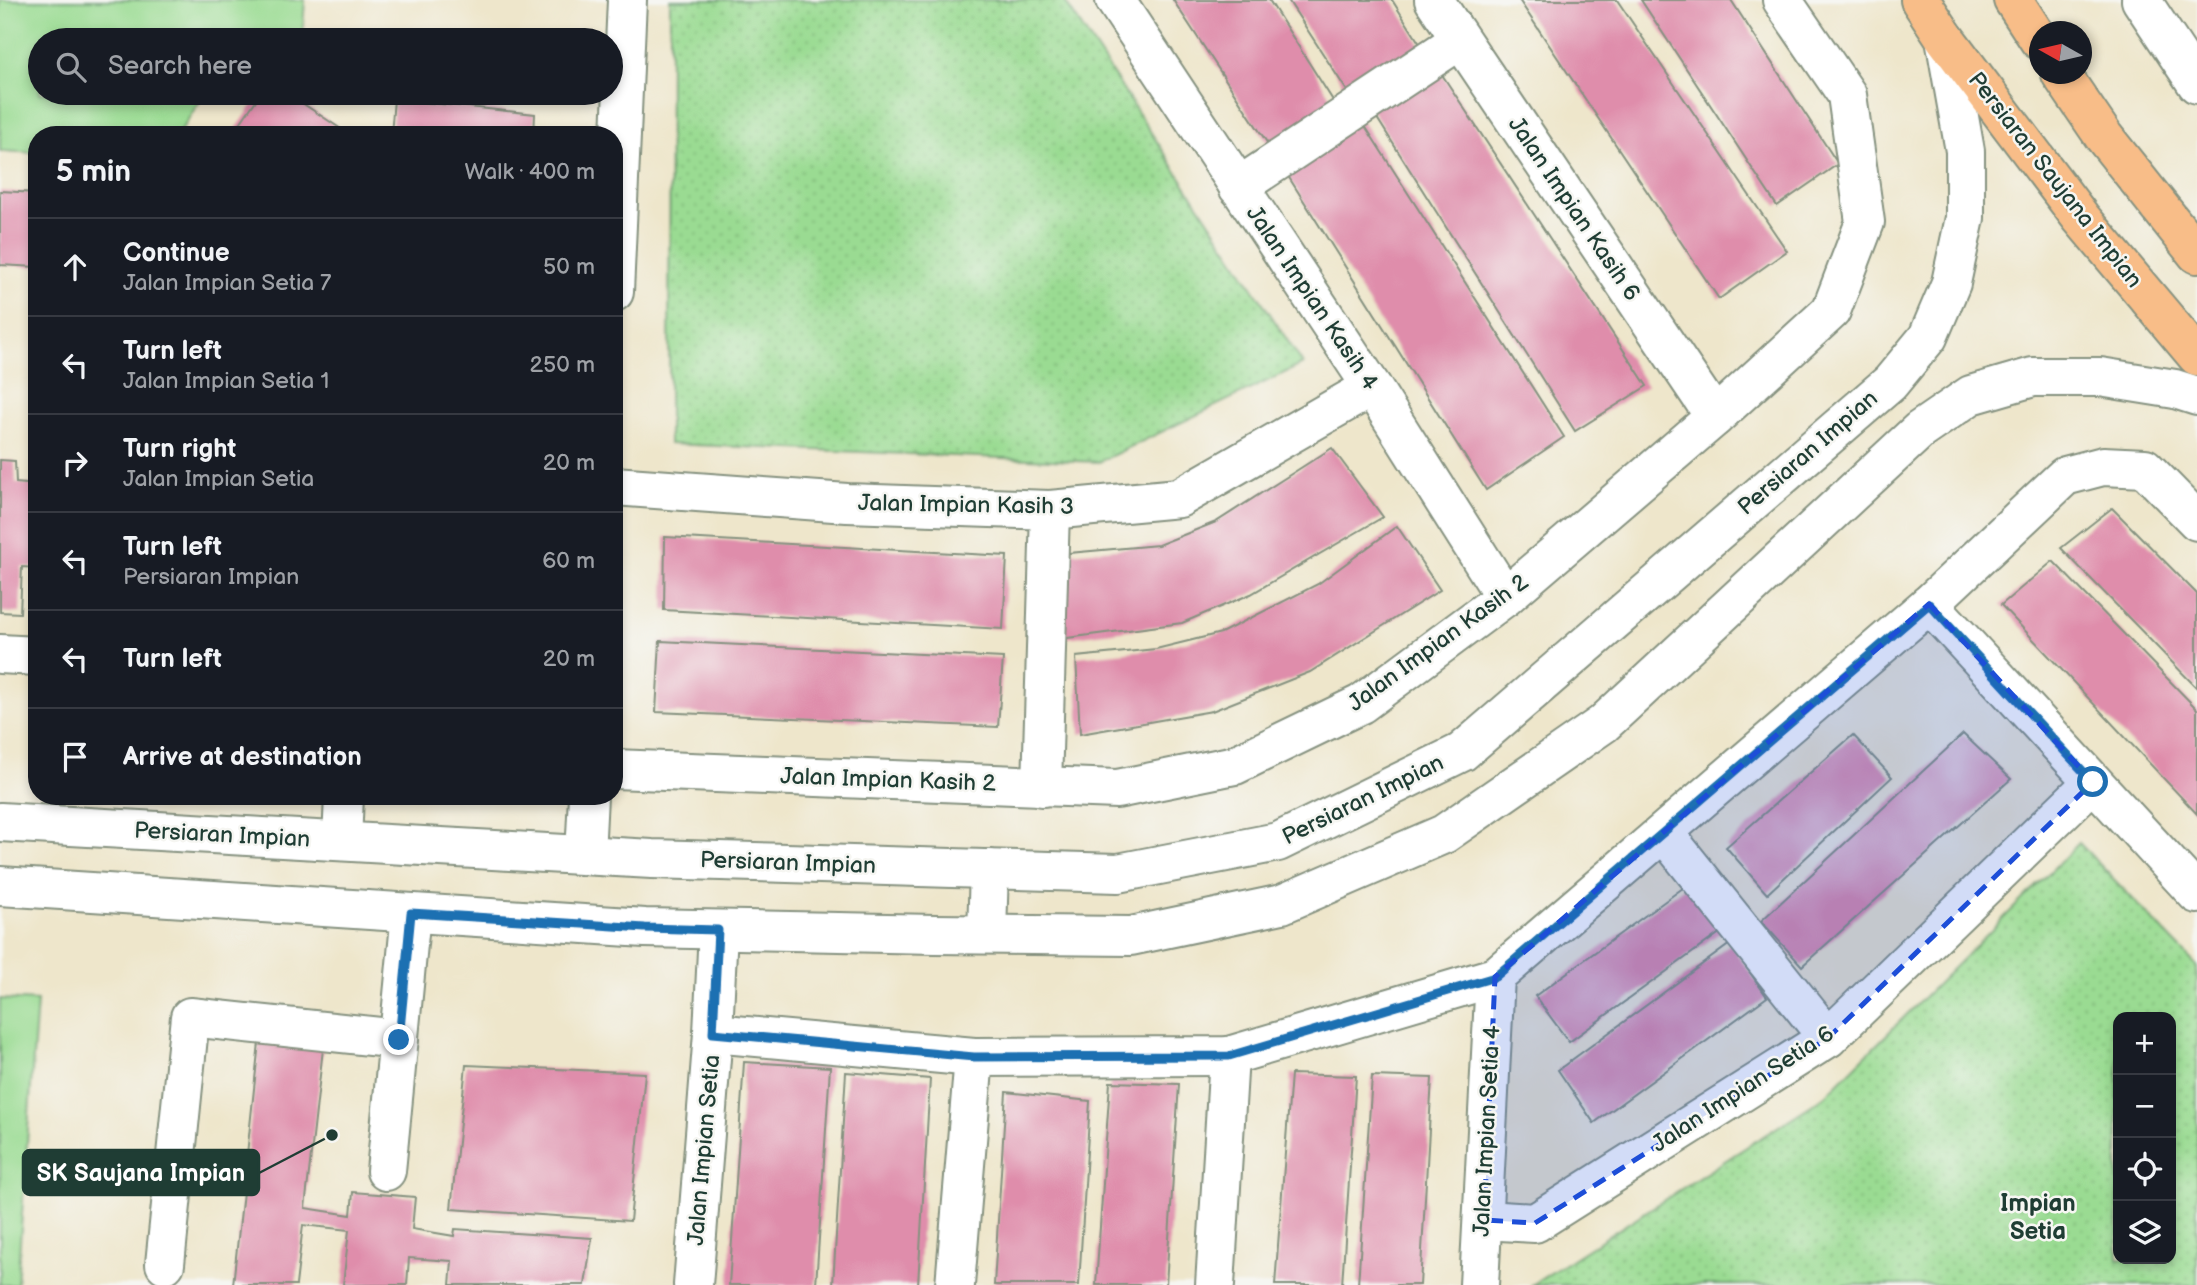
<!DOCTYPE html>
<html lang="en">
<head>
<meta charset="utf-8">
<style>
	body { margin:0; font-family:"Balsamiq Sans",sans-serif; background:#20242c; color:#f1f3f6 }
	.controls { position:absolute; right:21px; bottom:21px; display:grid; overflow:hidden; border-radius:14px; box-shadow:0 4px 10px #0003 }
	.controls button { width:63px; height:63px; display:grid; place-items:center; padding:0; border:0; border-bottom:2px solid #363941; background:#171b24; color:#f1f3f6; font:35px sans-serif }
	.compass { position:absolute; left:2029px; top:21px; width:63px; height:63px; border-radius:50%; background:#171b24; box-shadow:0 4px 10px #0003; rotate:278deg }
	.stop { position:absolute; width:21px; height:21px; margin:-16px; border:5px solid #1f6fb2; border-radius:50%; background:#fff }
	.stop.end { background:#1f6fb2; border-color:#fff; box-shadow:0 2px 7px #0008 }
	.list { margin:0; padding:0; list-style:none }
	h2 { display:flex; justify-content:space-between; align-items:center; height:91px; margin:0; padding:0 28px; font-size:30px }
	h2 small { font-size:23px; font-weight:400; color:#9ea1a6 }
	.list li { display:grid; grid-template-columns:46px 1fr auto; gap:21px; align-items:center; box-sizing:border-box; height:98px; padding:0 28px; border-top:2px solid #363941 }
	.list b { display:block; font-size:26px; white-space:nowrap }
	.list p { margin:0; font-size:23px; white-space:nowrap; color:#9ea1a6 }
	.list em { font-size:23px; font-style:normal; color:#9ea1a6 }
	.icon { flex:none; width:38px; height:38px; fill:none; stroke:currentColor; stroke-width:2; stroke-linecap:round; stroke-linejoin:round }
	.map { position:relative; flex:none; width:2197px; height:1285px; overflow:hidden }
	.search { position:absolute; background:#171b24; box-shadow:0 4px 10px #0003; left:28px; top:28px; width:595px; height:77px; display:flex; align-items:center; gap:18px; box-sizing:border-box; padding:0 24px; border-radius:38px; color:#9ea1a6; font-size:26px }
	.panel { position:absolute; background:#171b24; box-shadow:0 4px 10px #0003; left:28px; top:126px; width:595px; height:679px; border-radius:28px }
	.map>svg:first-child { display:block }
	.grass { fill:url(#grass-dots); stroke:#5c8c63; stroke-width:2; fill-rule:evenodd }
	.garden { fill:#9adb92; stroke:#5c8c63; stroke-width:2 }
	.building { fill:#df8dab }
	.lines { fill:none; stroke-linecap:round; stroke-linejoin:round }
	.minor-casing { stroke:#869280; stroke-width:42 }
	.highway-casing { stroke:#869280; stroke-width:42 }
	.minor { stroke:#fff; stroke-width:38 }
	.highway { stroke:#f8bd88; stroke-width:38 }
	.route { stroke:#1f6fb2; stroke-width:9 }
	.marked { fill:#1d4ed8; fill-opacity:0.2; stroke:#1d4ed8; stroke-width:5; stroke-dasharray:14 9; stroke-linejoin:round }
	.labels { text-anchor:middle; dominant-baseline:central; stroke-width:5; stroke-linejoin:round; paint-order:stroke }
	.street-label { font-size:23px; fill:#1f3d34; stroke:#f6f6f2 }
	.neighbourhood-label { font-size:24px; font-weight:bold; fill:#1f3d34; stroke:#f6f6f2 }
	.leader { fill:none; stroke:#1f3d34; stroke-width:2.5 }
	.callout-dot { fill:#1f3d34; stroke:#f6f6f2; stroke-width:2.5 }
	.callout { fill:#1f3d34; stroke:#1f3d34; stroke-width:2.5 }
	.callout-label { font-size:24px; text-anchor:middle; font-weight:bold; fill:#fff }
</style>
</head>
<body>
<div class="map">
<svg width="2197" height="1285" viewBox="0 0 2197 1285">
	<defs>
		<pattern id="grass-dots" width="8" height="8" patternUnits="userSpaceOnUse" patternTransform="scale(1.75)"><rect width="8" height="8" fill="#9adb92"/><path d="M2 2h.1M6 6h.1" fill="none" stroke="#84bd7e" stroke-width="1.8" stroke-linecap="round"/></pattern>
	</defs>
	<rect width="100%" height="100%" fill="#f6f6f2"/>
	<filter id="ink" filterUnits="userSpaceOnUse"><feTurbulence type="fractalNoise" baseFrequency=".0143" numOctaves="2"/><feDisplacementMap in="SourceGraphic" scale="14" xChannelSelector="R" yChannelSelector="G"/><feConvolveMatrix kernelMatrix="1 2 1 2 8 2 1 2 1" color-interpolation-filters="sRGB"/></filter>
	<filter id="wash" filterUnits="userSpaceOnUse"><feTurbulence type="fractalNoise" baseFrequency=".00686" numOctaves="4" result="noise"/><feDisplacementMap in="SourceGraphic" scale="28" xChannelSelector="R" yChannelSelector="G"/><feGaussianBlur stdDeviation="1.57" result="paint"/><feColorMatrix in="noise" values="0 0 0 0 0 0 0 0 0 0 0 0 0 0 0 0 0 1.4 0 .05"/><feComposite in="paint" operator="in"/></filter>
	<g filter="url(#wash)">
		<rect width="100%" height="100%" fill="#eee6cb"/>
		<!-- grass -->
		<g class="grass">
			<path d="M 670,0 L 1064,0 L 1303,364 L 1099,462 L 669,444 Z"/>
			<path d="M 2079,843 L 2197,966 L 2197,1285 L 1532,1285 L 1824,1097 ZM 2118,1017 L 2171,1017 L 2171,1259 L 2118,1259 Z"/>
		</g>
		<!-- garden -->
		<g class="garden">
			<path d="M 0,0 L 305,0 L 302,40 L 40,40 L 40,93 L 205,93 L 178,135 L 37,135 L 37,153 L 0,151 Z"/>
			<path d="M 0,999 L 37,1001 L 17,1285 L 0,1285 Z"/>
		</g>
		<g id="blocks">
			<!-- building -->
			<g class="building">
				<path d="M 1173,0 L 1269,0 L 1339,110 L 1274,153 Z"/>
				<path d="M 1288,0 L 1392,0 L 1425,52 L 1353,100 Z"/>
				<path d="M 1519,0 L 1617,0 L 1787,251 L 1719,299 Z"/>
				<path d="M 1641,0 L 1731,0 L 1838,164 L 1777,206 Z"/>
				<path d="M 1435,64 L 1647,386 L 1575,431 L 1370,107 Z"/>
				<path d="M 261,93 L 287,93 L 350,135 L 232,135 Z"/>
				<path d="M 394,99 L 535,114 L 534,135 L 391,135 Z"/>
				<path d="M 1358,115 L 1564,437 L 1486,490 L 1283,168 Z"/>
				<path d="M 0,191 L 37,193 L 37,267 L 0,265 Z"/>
				<path d="M 1332,448 L 1383,517 L 1251,594 L 1182,623 L 1059,639 L 1058,554 L 1158,545 L 1216,522 Z"/>
				<path d="M 0,460 L 15,461 L 16,483 L 37,485 L 37,568 L 22,567 L 20,613 L 0,612 Z"/>
				<path d="M 2112,508 L 2197,594 L 2197,688 L 2061,548 Z"/>
				<path d="M 1397,526 L 1440,590 L 1310,672 L 1212,711 L 1080,734 L 1076,657 L 1156,649 L 1221,633 L 1318,584 Z"/>
				<path d="M 665,537 L 1007,556 L 1003,629 L 664,610 Z"/>
				<path d="M 2053,561 L 2197,709 L 2197,814 L 2001,605 Z"/>
				<path d="M 660,641 L 1003,658 L 998,727 L 656,712 Z"/>
				<path d="M 1963,734 L 2011,779 L 1802,966 L 1761,921 Z"/>
				<path d="M 1853,735 L 1892,777 L 1767,894 L 1726,847 Z"/>
				<path d="M 1687,885 L 1725,929 L 1569,1042 L 1535,996 Z"/>
				<path d="M 1730,944 L 1767,997 L 1594,1123 L 1558,1070 Z"/>
				<path d="M 260,1033 L 324,1040 L 305,1208 L 351,1215 L 353,1192 L 415,1197 L 412,1229 L 454,1236 L 455,1229 L 592,1238 L 585,1285 L 450,1285 L 452,1261 L 409,1258 L 407,1285 L 343,1285 L 349,1230 L 303,1225 L 296,1285 L 233,1285 Z"/>
				<path d="M 744,1062 L 830,1067 L 816,1285 L 729,1285 Z"/>
				<path d="M 466,1065 L 645,1073 L 630,1221 L 451,1209 Z"/>
				<path d="M 846,1072 L 930,1079 L 918,1285 L 833,1285 Z"/>
				<path d="M 1291,1074 L 1356,1076 L 1342,1285 L 1275,1285 Z"/>
				<path d="M 1372,1076 L 1432,1078 L 1420,1285 L 1358,1285 Z"/>
				<path d="M 1110,1082 L 1179,1084 L 1166,1285 L 1096,1285 Z"/>
				<path d="M 1006,1092 L 1090,1101 L 1079,1285 L 994,1285 Z"/>
			</g>
		</g>
	</g>
	<g filter="url(#ink)">
		<use href="#blocks" fill-opacity="0" stroke="#869280" stroke-width="2"/>
		<g class="lines">
			<defs>
				<g id="minor">
					<path d="M 1115,0 L 1372,387 L 1505,597"/>
					<path d="M 1434,0 L 1715,417"/>
					<path d="M 2141,0 L 2197,84"/>
					<path d="M 1238,187 L 1460,40"/>
					<path d="M 614,292 L 627,0"/>
					<path d="M 614,486 L 847,503 L 1050,510 L 1179,498 L 1372,387"/>
					<path d="M 1929,604 L 2197,894"/>
					<path d="M 0,654 L 37,656"/>
					<path d="M 614,769 L 1117,789 L 1235,765 L 1361,704 L 1505,597 L 1715,417 L 1831,311 L 1865,222 L 1847,95 L 1782,0"/>
					<path d="M 1042,787 L 1050,510"/>
					<path d="M 0,822 L 652,859 L 1118,873 L 1278,842 L 1462,752 L 1890,383 L 1928,337 L 1951,283 L 1965,218 L 1965,151 L 1945,38"/>
					<path d="M 1664,833 L 1828,1038"/>
					<path d="M 342,841 L 344,796"/>
					<path d="M 585,855 L 588,796"/>
					<path d="M 0,886 L 645,928 L 935,934 L 1131,936 L 1282,904 L 1444,834 L 1603,724 L 1920,430 L 1971,395 L 2033,377 L 2100,377 L 2175,389 L 2197,396"/>
					<path d="M 987,934 L 989,869"/>
					<path d="M 713,1033 L 974,1057 L 1229,1056 L 1495,977 L 1929,604 L 2065,476 L 2103,466 L 2145,468 L 2197,521"/>
					<path d="M 386,1171 L 411,913"/>
					<path d="M 1484,1220 L 1535,1223 L 1828,1038 L 2093,782"/>
					<path d="M 165,1264 L 190,1017 L 399,1039"/>
					<path d="M 693,1285 L 713,1033 L 718,930"/>
					<path d="M 955,1285 L 974,1057"/>
					<path d="M 1215,1285 L 1229,1056"/>
					<path d="M 1479,1285 L 1495,977"/>
				</g>
				<g id="highway">
					<path d="M 1920,0 L 1945,38 L 2081,218 L 2197,356"/>
					<path d="M 2013,0 L 2039,40"/>
					<path d="M 2061,74 L 2104,137 L 2197,254"/>
				</g>
			</defs>
			<!-- minor casing -->
			<use href="#minor" class="minor-casing"/>
			<!-- highway casing -->
			<use href="#highway" class="highway-casing"/>
			<!-- minor -->
			<use href="#minor" class="minor"/>
			<!-- highway -->
			<use href="#highway" class="highway"/>
		</g>
	</g>
	<g class="lines" filter="url(#ink)">
		<!-- route -->
		<path class="route" d="M 399,1040 L 411,913 L 645,928 L 718,930 L 713,1033 L 974,1057 L 1229,1056 L 1495,977 L 1929,604 L 2093,782"/>
	</g>
	<!-- marked area -->
	<path class="marked" d="M 1929,604 L 2093,782 L 1828,1038 L 1535,1223 L 1484,1220 L 1495,977 Z"/>
	<g class="labels">
		<!-- street labels -->
		<g class="street-label">
			<text transform="translate(2055 180) rotate(52)">Persiaran Saujana Impian</text>
			<text transform="translate(1574 209) rotate(56)">Jalan Impian Kasih 6</text>
			<text transform="translate(1312 298) rotate(56)">Jalan Impian Kasih 4</text>
			<text transform="translate(1808 453) rotate(-41)">Persiaran Impian</text>
			<text transform="translate(966 505) rotate(1)">Jalan Impian Kasih 3</text>
			<text transform="translate(1438 643) rotate(-36)">Jalan Impian Kasih 2</text>
			<text transform="translate(888 780) rotate(2)">Jalan Impian Kasih 2</text>
			<text transform="translate(1363 800) rotate(-26)">Persiaran Impian</text>
			<text transform="translate(222 835) rotate(3)">Persiaran Impian</text>
			<text transform="translate(788 863) rotate(2)">Persiaran Impian</text>
			<text transform="translate(1743 1089) rotate(-33)">Jalan Impian Setia 6</text>
			<text transform="translate(1487 1131) rotate(-87)">Jalan Impian Setia 4</text>
			<text transform="translate(704 1150) rotate(-85)">Jalan Impian Setia</text>
		</g>
		<!-- neighbourhood labels -->
		<g class="neighbourhood-label">
			<text x="2038" y="1203">Impian<tspan x="2038" dy="28">Setia</tspan></text>
		</g>
	</g>
	<!-- callouts -->
	<path class="leader" d="M332 1135L259 1173"/>
	<circle class="callout-dot" cx="332" cy="1135" r="7"/>
	<rect class="callout" x="23" y="1150" width="236" height="45" rx="7"/>
	<g class="callout-label">
		<text x="141" y="1181">SK Saujana Impian</text>
	</g>
</svg>
<div class="controls">
<button>+</button>
<button>−</button>
<button><svg class="icon" aria-label="locate" viewBox="0 0 24 24"><circle cx="12" cy="12" r="6"/><path d="M12 2v4M12 18v4M2 12h4M18 12h4"/></svg></button>
<button><svg class="icon" aria-label="layers" viewBox="0 0 24 24"><path d="M12 4l9 5-9 5-9-5zM3 14l9 5 9-5"/></svg></button>
</div>
<svg class="compass" viewBox="-18 -18 36 36"><path d="M0-13l5 13h-10z" fill="#e53935"/><path d="M0 13l5-13h-10z" fill="#9ea1a6"/></svg>
<div class="stop" style="left:2093px;top:782px"></div>
<div class="stop end" style="left:399px;top:1040px"></div>
<div class="search"><svg class="icon" aria-label="search" viewBox="0 0 24 24"><circle cx="10" cy="10" r="6"/><path d="M15 15l6 6"/></svg>Search here</div>
<section class="panel">
<h2>5 min<small>Walk · 400 m</small></h2>
<ul class="list">
<li><svg class="icon" aria-label="ahead" viewBox="0 0 24 24"><path d="M12 20V5M6 11l6-6 6 6"/></svg><div><b>Continue</b><p>Jalan Impian Setia 7</p></div><em>50 m</em></li>
<li><svg class="icon" aria-label="left" viewBox="0 0 24 24"><path d="M17 20v-9H6M10 6l-5 5 5 5"/></svg><div><b>Turn left</b><p>Jalan Impian Setia 1</p></div><em>250 m</em></li>
<li><svg class="icon" aria-label="right" viewBox="0 0 24 24"><path d="M7 20v-9h11M14 6l5 5-5 5"/></svg><div><b>Turn right</b><p>Jalan Impian Setia</p></div><em>20 m</em></li>
<li><svg class="icon" aria-label="left" viewBox="0 0 24 24"><path d="M17 20v-9H6M10 6l-5 5 5 5"/></svg><div><b>Turn left</b><p>Persiaran Impian</p></div><em>60 m</em></li>
<li><svg class="icon" aria-label="left" viewBox="0 0 24 24"><path d="M17 20v-9H6M10 6l-5 5 5 5"/></svg><div><b>Turn left</b></div><em>20 m</em></li>
<li><svg class="icon" aria-label="arrive" viewBox="0 0 24 24"><path d="M6 21V4h12l-3 4 3 4H6"/></svg><div><b>Arrive at destination</b></div></li>
</ul>
</section>
</div>
</body>
</html>
